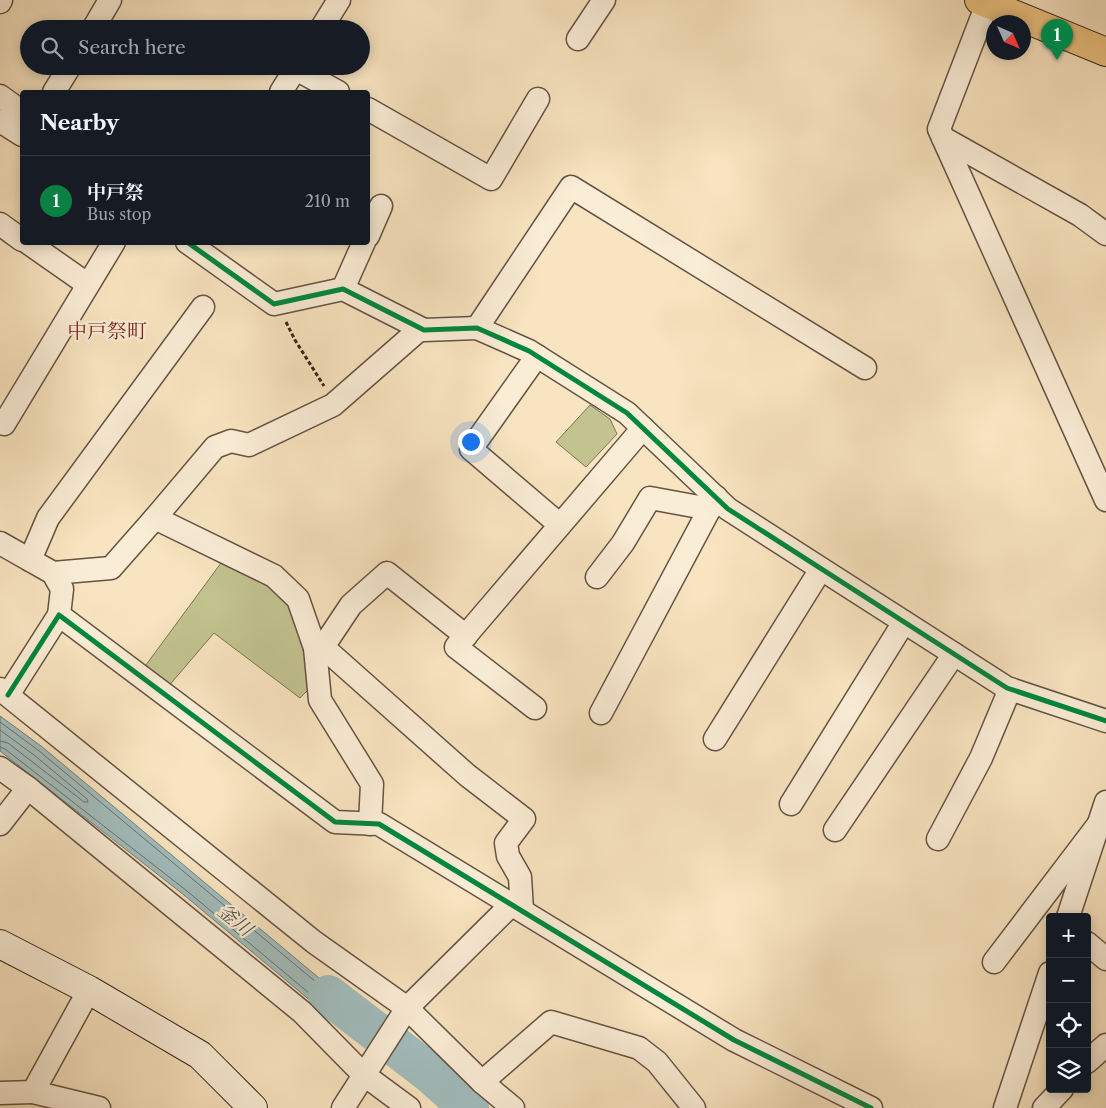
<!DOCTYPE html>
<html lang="en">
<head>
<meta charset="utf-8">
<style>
	body { margin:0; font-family:"Libre Caslon Text","Noto Serif JP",serif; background:#20242c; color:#f1f3f6 }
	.controls { position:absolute; right:15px; bottom:15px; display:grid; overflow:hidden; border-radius:5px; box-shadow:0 2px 12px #0003 }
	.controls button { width:45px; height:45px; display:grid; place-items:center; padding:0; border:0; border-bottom:1px solid #363941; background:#171b24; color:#f1f3f6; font:25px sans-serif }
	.compass { position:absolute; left:986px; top:15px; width:45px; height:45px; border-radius:50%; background:#171b24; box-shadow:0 2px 12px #0003; rotate:135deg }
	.you { position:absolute; left:470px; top:441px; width:18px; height:18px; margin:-12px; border:4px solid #fff; border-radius:50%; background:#1a73e8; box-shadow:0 0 0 8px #1a73e833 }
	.badge { display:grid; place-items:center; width:32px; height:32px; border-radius:50%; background:#0b8043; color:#fff; font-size:16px; font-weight:700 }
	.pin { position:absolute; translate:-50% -41px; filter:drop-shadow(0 1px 2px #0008) }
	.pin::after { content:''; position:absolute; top:26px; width:18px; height:15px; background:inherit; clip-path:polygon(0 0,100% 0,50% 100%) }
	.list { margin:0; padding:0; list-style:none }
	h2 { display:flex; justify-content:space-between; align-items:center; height:65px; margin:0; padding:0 20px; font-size:21px }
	h2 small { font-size:16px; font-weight:400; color:#9ea1a6 }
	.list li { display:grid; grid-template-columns:32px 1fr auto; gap:15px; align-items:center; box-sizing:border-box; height:90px; padding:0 20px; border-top:1px solid #363941 }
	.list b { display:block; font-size:19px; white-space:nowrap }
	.list p { margin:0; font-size:16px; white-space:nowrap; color:#9ea1a6 }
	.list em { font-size:16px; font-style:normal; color:#9ea1a6 }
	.icon { flex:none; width:28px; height:28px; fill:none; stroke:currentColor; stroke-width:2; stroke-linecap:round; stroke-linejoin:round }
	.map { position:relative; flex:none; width:1106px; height:1108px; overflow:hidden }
	.search { position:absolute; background:#171b24; box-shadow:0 2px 12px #0003; left:20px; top:20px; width:350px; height:55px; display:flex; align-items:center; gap:12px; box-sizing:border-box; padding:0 18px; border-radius:28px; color:#9ea1a6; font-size:19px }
	.panel { position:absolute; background:#171b24; box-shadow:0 2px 12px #0003; left:20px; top:90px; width:350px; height:155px; border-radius:5px }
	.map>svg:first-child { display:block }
	.green { fill:#c2c38f; stroke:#7c7354 }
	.water { fill:#a1bcbc; stroke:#767f7b }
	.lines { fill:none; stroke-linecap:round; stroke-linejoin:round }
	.shore { stroke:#6c706a; stroke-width:1 }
	.river { stroke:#a1bcbc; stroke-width:40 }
	.street-casing { stroke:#665343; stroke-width:25 }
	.secondary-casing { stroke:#362319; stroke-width:30 }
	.highway-casing { stroke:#362319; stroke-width:30 }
	.path { stroke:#362319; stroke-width:3; stroke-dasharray:4 2.5; stroke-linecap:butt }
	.street { stroke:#faedd6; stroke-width:22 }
	.secondary { stroke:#faedd6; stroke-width:28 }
	.highway { stroke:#ecc280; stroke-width:28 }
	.cycleway-casing { stroke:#faedd6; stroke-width:8 }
	.cycleway { stroke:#00873e; stroke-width:5 }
	.labels { text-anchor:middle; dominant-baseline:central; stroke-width:4.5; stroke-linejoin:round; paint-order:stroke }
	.water-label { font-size:19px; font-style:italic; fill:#56514a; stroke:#faedd6 }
	.quarter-label { font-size:20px; fill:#7a1f14; stroke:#faedd6 }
</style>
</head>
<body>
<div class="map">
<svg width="1106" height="1108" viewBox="0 0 1106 1108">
	<rect width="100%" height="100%" fill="#f8e4c0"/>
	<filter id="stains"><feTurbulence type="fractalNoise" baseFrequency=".004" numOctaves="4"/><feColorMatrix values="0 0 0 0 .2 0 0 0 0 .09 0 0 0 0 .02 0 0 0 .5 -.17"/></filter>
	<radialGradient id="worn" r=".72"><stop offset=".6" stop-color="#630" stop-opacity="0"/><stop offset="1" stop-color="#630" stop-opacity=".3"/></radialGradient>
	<!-- green -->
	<g class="green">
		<path d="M 590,405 L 610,419 L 617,434 L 586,467 L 556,442 Z"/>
		<path d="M 221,563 C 237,571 255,577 269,587 C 304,612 307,648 311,687 L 300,698 L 214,633 L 167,688 L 143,669 Z"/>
	</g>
	<!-- water -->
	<g class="water">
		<path d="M 0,716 L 41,746 L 373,1023 L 361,1043 L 184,895 L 0,751 Z"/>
		<path d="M 396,1040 L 478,1108 L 442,1108 L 384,1059 Z"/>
	</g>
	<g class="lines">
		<!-- shore -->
		<g class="shore">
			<path d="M 0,722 L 38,750 L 365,1023 L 366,1026 L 362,1033 L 358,1034 L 187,891 L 5,749 L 0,747"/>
			<path d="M 0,730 L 34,755 L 87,799 L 88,802 L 84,802 L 8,743 L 0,741"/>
			<path d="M 445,1108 L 443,1102 L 392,1059 L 391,1056 L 396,1049 L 399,1049 L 470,1108"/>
		</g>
		<!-- river -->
		<path class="river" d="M 328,995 L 430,1073 L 469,1108"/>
		<defs>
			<g id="street">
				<path d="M 0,2 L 1,0"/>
				<path d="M 987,4 L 939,129 L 1106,500"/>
				<path d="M 93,29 L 110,0"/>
				<path d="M 321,29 L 339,0"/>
				<path d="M 578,39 L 604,0"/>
				<path d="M 296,69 L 338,92"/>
				<path d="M 54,92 L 70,66"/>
				<path d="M 281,92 L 297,66"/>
				<path d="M 0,96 L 22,112"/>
				<path d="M 368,109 L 491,179 L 538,99"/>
				<path d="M 0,121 L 22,135"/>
				<path d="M 943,138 L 1080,215 L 1106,234"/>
				<path d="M 0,224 L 22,240"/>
				<path d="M 368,236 L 381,206"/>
				<path d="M 27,242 L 87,284"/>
				<path d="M 187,242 L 274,304 L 343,289 L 424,330 L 477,328 L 529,351 L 627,413 L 728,509 L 1007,688 L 1106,721"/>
				<path d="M 343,289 L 364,242"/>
				<path d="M 477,328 L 571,187 L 865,368"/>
				<path d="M 537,356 L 471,449 L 560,525"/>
				<path d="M 4,424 L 114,242"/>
				<path d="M 0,543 L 53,573 L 62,589 L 59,615"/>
				<path d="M 30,560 L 48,518 L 203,307"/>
				<path d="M 53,573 L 111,568 L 155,518"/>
				<path d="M 597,577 L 623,543 L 650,498 L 710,509"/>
				<path d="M 323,647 L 351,605 L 387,573 L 466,636"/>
				<path d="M 315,648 L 323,647 L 467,775 L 524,819 L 506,843 L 508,856 L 520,877 L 522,910"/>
				<path d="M 0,689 L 314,942 L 407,1008 L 482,1082 L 513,1108"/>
				<path d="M 8,695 L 59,615 L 335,822 L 379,824 L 734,1040 L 871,1108"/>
				<path d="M 535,708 L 456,647 L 643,428"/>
				<path d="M 601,713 L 716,497"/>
				<path d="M 715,739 L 821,569"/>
				<path d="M 0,768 L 28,788 L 302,1012 L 363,1074 L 409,1108"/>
				<path d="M 791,804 L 904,622"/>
				<path d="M 0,824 L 28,788"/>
				<path d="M 370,824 L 372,784 L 320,700 L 315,648 L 298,599 L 274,576 L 155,518 L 215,447 L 231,441 L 249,445 L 333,405 L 420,329"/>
				<path d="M 835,830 L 954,654"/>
				<path d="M 938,839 L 981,758 L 1010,689"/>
				<path d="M 1068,917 L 1106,802"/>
				<path d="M 1087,943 L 1106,959"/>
				<path d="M 994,962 L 1098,825"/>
				<path d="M 1087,1062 L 1106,1045"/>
				<path d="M 482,1082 L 551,1022 L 639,1048 L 657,1062 L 694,1108"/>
				<path d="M 33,1092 L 99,1108"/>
				<path d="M 0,1093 L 33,1092 L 89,990"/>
				<path d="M 343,1108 L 407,1008 L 512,904"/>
				<path d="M 1005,1108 L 1050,973"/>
				<path d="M 1044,1108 L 1062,1089"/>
			</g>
			<path id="secondary" d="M 0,944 L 89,990 L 200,1055 L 253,1108"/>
			<path id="highway" d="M 979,0 L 1106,52"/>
		</defs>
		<!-- street casing -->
		<use href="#street" class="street-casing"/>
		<!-- secondary casing -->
		<use href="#secondary" class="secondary-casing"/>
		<!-- highway casing -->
		<use href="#highway" class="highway-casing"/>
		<!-- path -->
		<path class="path" d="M 286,322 L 295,340 L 324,386"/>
		<!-- street -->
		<use href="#street" class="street"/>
		<!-- secondary -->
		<use href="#secondary" class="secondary"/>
		<!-- highway -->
		<use href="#highway" class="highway"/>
		<defs>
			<g id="cycleway">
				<path d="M 187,242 L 274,304 L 343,289 L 424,330 L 477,328 L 529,351 L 627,413 L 728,509 L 1007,688 L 1106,721"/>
				<path d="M 8,695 L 59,615 L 335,822 L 379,824 L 734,1040 L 871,1108"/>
			</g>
		</defs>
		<!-- cycleway casing -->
		<use href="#cycleway" class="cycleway-casing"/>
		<!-- cycleway -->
		<use href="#cycleway" class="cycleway"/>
	</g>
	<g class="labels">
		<!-- water labels -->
		<g class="water-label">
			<text transform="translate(235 920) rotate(39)">釜川</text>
		</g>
		<!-- quarter labels -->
		<g class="quarter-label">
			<text x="107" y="331">中戸祭町</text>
		</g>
	</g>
	<rect width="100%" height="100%" filter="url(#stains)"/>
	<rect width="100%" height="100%" fill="url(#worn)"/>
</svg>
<div class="controls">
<button>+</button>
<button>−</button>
<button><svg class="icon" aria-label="locate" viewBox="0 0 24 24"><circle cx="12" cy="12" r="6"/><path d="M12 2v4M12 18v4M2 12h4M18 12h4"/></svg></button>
<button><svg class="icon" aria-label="layers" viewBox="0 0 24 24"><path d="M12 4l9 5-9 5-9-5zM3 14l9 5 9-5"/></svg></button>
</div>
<svg class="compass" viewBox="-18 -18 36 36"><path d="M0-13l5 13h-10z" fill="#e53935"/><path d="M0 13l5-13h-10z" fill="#9ea1a6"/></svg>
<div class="you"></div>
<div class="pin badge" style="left:1057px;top:60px">1</div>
<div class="search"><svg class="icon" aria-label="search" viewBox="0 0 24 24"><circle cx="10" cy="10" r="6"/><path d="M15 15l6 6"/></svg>Search here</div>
<section class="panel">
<h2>Nearby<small></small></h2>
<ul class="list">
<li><span class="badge">1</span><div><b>中戸祭</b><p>Bus stop</p></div><em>210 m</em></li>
</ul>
</section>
</div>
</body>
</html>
